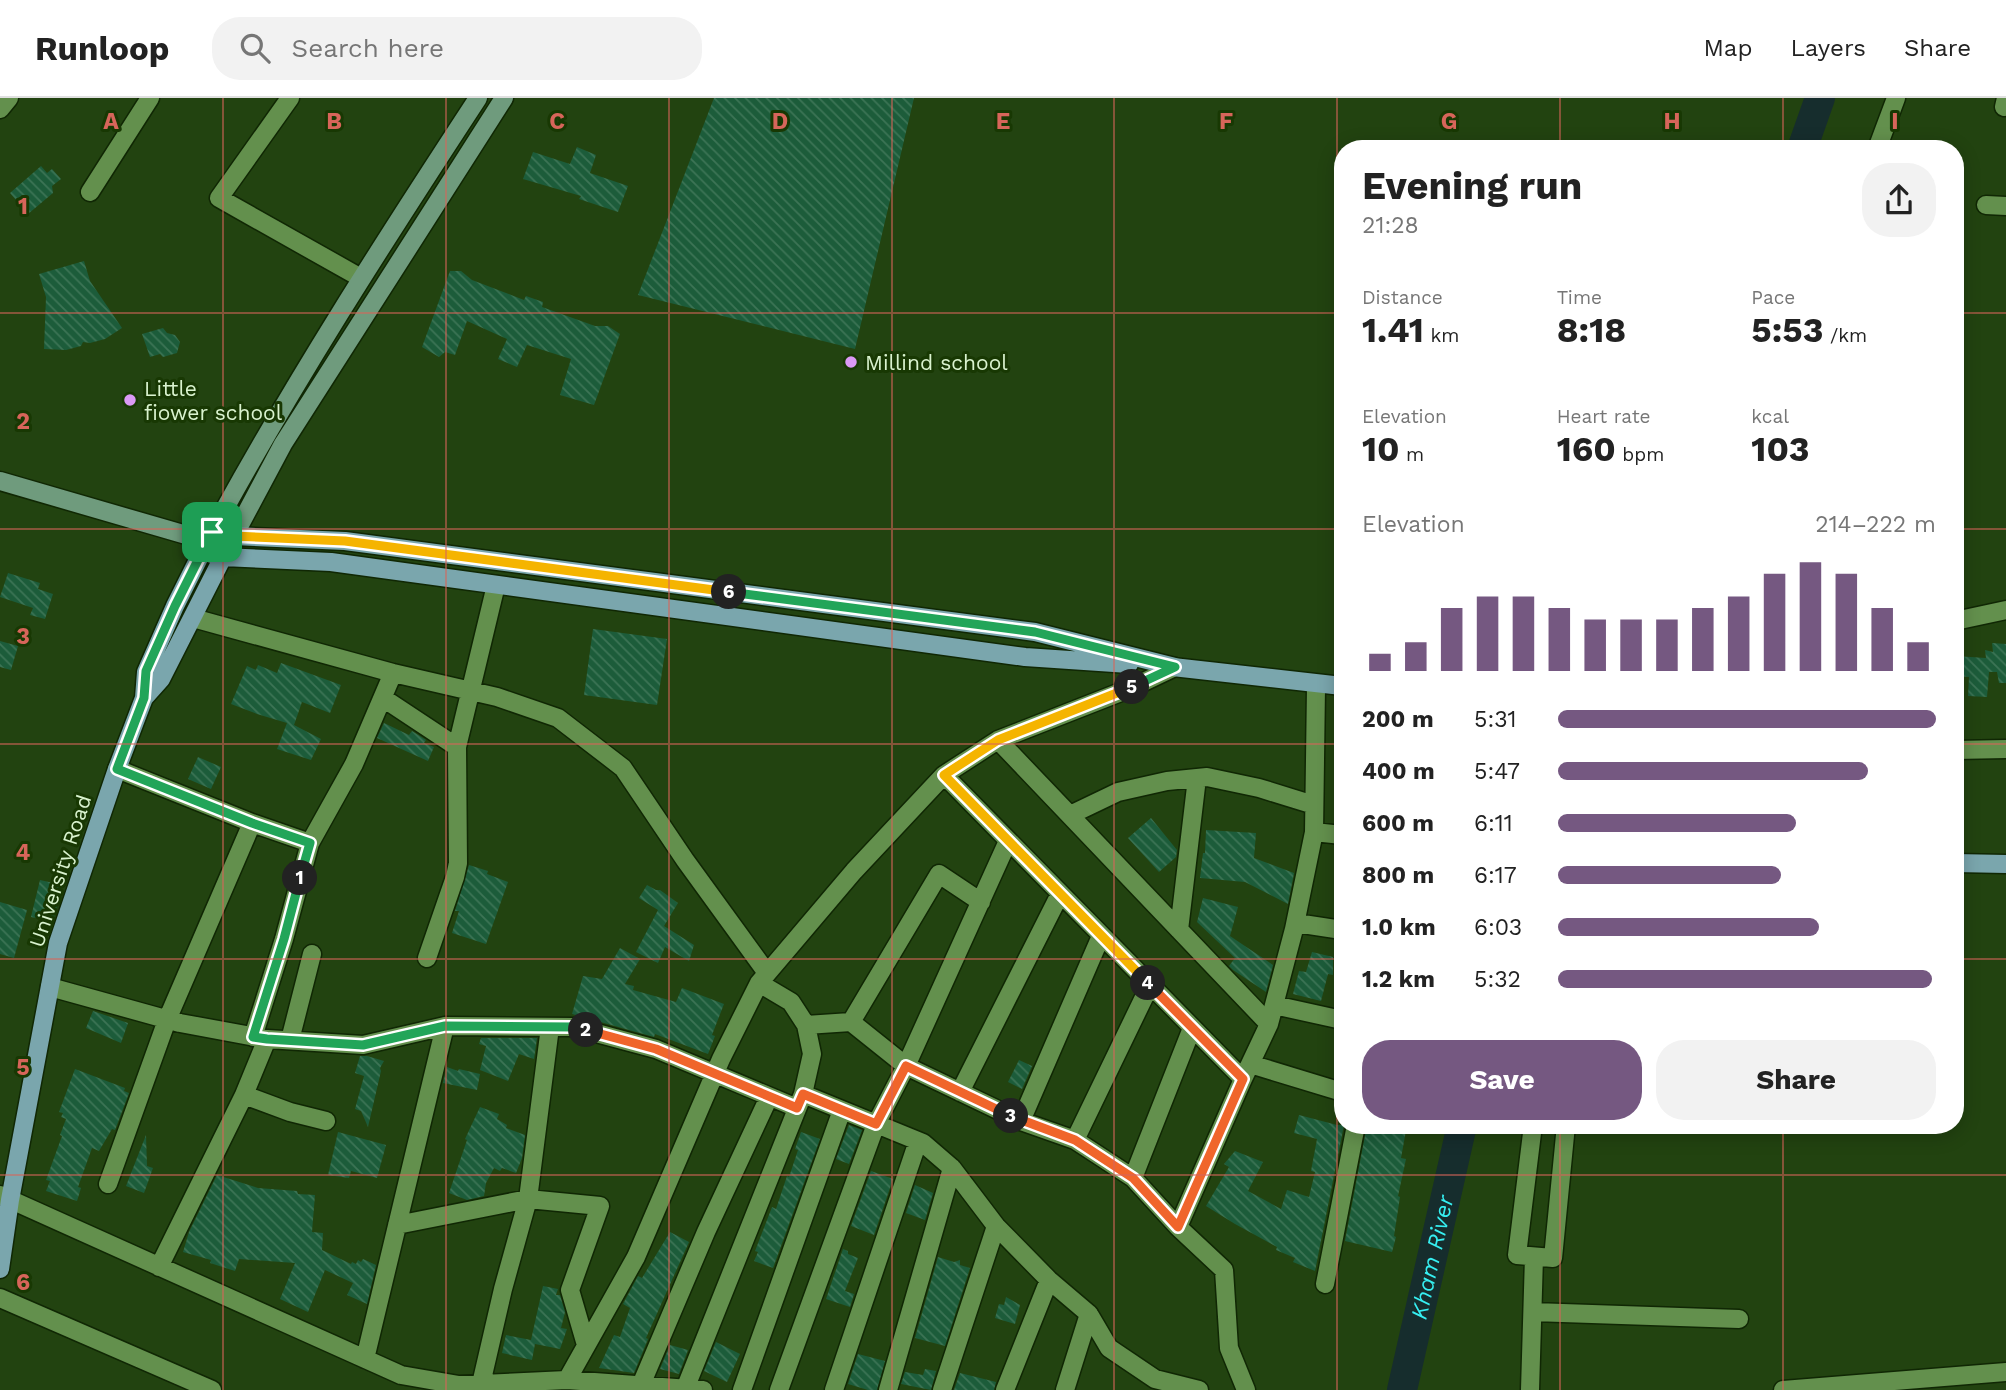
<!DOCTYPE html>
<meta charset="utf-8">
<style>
body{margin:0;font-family:"Work Sans",sans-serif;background:#f2f2f2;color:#222;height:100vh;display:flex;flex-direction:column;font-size:26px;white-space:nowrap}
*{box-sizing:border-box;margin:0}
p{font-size:23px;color:#767676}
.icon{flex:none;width:38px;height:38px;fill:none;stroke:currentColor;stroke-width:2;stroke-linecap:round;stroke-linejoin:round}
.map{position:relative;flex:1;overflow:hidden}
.side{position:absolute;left:1334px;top:42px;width:630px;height:994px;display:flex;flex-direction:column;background:#fff;border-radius:28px;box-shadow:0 4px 18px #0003}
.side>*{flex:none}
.pin{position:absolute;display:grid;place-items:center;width:60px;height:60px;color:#fff;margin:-30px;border-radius:14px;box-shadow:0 4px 10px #0006}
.km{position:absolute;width:35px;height:35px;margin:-18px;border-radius:50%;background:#222;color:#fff;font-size:19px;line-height:35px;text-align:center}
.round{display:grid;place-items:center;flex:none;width:74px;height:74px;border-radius:28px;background:#f2f2f2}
.headline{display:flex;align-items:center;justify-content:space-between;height:119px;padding:0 28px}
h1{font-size:38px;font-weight:700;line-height:52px}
.figures{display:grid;grid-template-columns:repeat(3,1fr);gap:10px;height:119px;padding:7px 28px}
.figures div{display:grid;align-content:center}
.figures b{font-size:35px;font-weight:700}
.figures small{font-size:19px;font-weight:400}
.figures p{font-size:19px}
.chart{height:196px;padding:14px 28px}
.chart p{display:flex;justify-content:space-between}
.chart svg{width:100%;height:126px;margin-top:7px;stroke:#755881;stroke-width:6}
.cta{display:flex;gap:14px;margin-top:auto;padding:14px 28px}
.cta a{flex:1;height:80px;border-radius:28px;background:#755881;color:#fff;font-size:28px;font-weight:700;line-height:80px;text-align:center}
.cta a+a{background:#f2f2f2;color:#222}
ul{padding:0 28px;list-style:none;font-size:23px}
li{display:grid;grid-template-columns:112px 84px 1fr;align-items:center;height:52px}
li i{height:18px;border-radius:9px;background:#755881}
header{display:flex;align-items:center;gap:42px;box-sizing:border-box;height:98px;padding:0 35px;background:#fff;border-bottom:2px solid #e0e0e0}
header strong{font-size:33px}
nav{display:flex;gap:38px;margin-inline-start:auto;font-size:24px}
.search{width:490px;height:63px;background:#f2f2f2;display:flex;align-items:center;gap:18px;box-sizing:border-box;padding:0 24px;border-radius:28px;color:#767676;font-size:26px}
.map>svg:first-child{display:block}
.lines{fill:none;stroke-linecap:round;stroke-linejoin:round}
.river{stroke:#162d2d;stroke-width:30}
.building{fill:url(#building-back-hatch)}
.street-casing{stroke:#102704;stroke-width:21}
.secondary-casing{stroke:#102704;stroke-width:21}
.primary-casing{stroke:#102704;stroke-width:21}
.street{stroke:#63904d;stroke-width:18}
.secondary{stroke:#6f9b7d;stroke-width:18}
.primary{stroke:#7aa6ad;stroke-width:18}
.split-1-casing{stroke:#fff;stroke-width:14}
.split-2-casing{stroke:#fff;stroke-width:14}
.split-3-casing{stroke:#fff;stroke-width:14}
.split-4-casing{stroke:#fff;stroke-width:14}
.split-5-casing{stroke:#fff;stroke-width:14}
.split-6-casing{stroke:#fff;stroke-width:14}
.split-7-casing{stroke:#fff;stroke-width:14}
.split-1{stroke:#22a559;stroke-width:9}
.split-2{stroke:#22a559;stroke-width:9}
.split-3{stroke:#f0652b;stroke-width:9}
.split-4{stroke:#f0652b;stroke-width:9}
.split-5{stroke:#f5b400;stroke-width:9}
.split-6{stroke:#22a559;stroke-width:9}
.split-7{stroke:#f5b400;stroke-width:9}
.grid{fill:none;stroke:#d7655a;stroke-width:2;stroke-opacity:0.55}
.poi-dot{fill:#db99f5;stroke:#183803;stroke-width:2.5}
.labels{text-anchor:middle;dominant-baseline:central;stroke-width:6;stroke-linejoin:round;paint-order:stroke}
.poi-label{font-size:21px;fill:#daf3cf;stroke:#183803;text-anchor:start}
.street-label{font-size:21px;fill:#daf3cf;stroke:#183803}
.water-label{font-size:23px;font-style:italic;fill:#36eff1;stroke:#183803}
.grid-label{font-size:23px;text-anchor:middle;font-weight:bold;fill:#d7655a;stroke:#183803;stroke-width:6;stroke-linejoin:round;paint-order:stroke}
</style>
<header>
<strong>Runloop</strong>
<div class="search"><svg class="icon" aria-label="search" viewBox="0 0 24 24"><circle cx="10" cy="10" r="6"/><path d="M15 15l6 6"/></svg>Search here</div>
<nav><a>Map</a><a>Layers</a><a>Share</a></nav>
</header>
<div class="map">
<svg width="2006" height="1292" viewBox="0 0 2006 1292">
<defs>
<pattern id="building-back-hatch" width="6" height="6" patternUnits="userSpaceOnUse" patternTransform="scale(1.75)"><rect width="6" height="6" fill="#1c5c3a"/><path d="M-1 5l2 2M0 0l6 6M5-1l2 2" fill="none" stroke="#3c7455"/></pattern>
</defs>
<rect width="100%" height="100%" fill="#224310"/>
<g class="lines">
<g class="river">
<path d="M 1802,51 L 1820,0"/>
<path id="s1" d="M 1402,1292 L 1462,1027"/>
</g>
</g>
<path class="building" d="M 714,0 L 914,0 L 855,251 L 638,197 Z
M 577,49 L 596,57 L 590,75 L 628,88 L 618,114 L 579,101 L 581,98 L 523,81 L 533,54 L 570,66 Z
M 41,68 L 47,75 L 52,71 L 61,81 L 52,88 L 53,95 L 28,116 L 10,95 Z
M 84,163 L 90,183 L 122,230 L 105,241 L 90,245 L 83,244 L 81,248 L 66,252 L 44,251 L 46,199 L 39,176 Z
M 450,173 L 461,173 L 472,182 L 524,202 L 526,198 L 543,204 L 542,209 L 595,228 L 608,228 L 620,236 L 594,307 L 560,297 L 571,261 L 527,247 L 517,269 L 498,261 L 507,241 L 467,223 L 455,257 L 445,254 L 439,259 L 422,249 Z
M 163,230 L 167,235 L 175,237 L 180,244 L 177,255 L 163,259 L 160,256 L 150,259 L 142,236 Z
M 8,475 L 40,485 L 38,491 L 53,496 L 45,521 L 30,517 L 33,510 L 0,499 Z
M 593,531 L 667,541 L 657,607 L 584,597 Z
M 0,543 L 18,548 L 11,572 L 0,569 Z
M 1992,545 L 2006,546 L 2006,585 L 1999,585 L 1997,574 L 1989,574 L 1987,599 L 1968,598 L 1969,579 L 1955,578 L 1955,558 L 1986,560 L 1985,552 L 1993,554 Z
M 281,565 L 341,587 L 330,615 L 302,604 L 294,627 L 321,641 L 311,662 L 277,651 L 287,625 L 257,616 L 231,606 L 247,568 L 256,572 L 258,567 L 277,575 Z
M 384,625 L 409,637 L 412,633 L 426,642 L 424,645 L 434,649 L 428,663 L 377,640 Z
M 198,659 L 221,669 L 211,691 L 188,681 Z
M 1151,720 L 1177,752 L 1176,759 L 1159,774 L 1128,740 Z
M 1206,732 L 1256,735 L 1254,760 L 1294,775 L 1288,806 L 1245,784 L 1200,780 L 1203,755 L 1205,755 Z
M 469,767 L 488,773 L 487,776 L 508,784 L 486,846 L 452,835 L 459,813 L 455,813 Z
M 40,782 L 62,787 L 53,824 L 31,819 Z
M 647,787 L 656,792 L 660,792 L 678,805 L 664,828 L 694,847 L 689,863 L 665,849 L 658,865 L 636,854 L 658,812 L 639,800 Z
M 1203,800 L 1238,809 L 1230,838 L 1273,867 L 1266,894 L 1233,872 L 1229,868 L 1235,860 L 1197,824 Z
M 0,804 L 27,812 L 14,860 L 0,856 Z
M 620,850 L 640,861 L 625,886 L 634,888 L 633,892 L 676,904 L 682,890 L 724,906 L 712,937 L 715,938 L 708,956 L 655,936 L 654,939 L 572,916 L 583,878 L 602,881 Z
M 1312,854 L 1333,859 L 1333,877 L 1328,876 L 1321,903 L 1293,896 L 1299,873 L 1306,874 Z
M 93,913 L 128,925 L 121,945 L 86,930 Z
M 481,940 L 537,940 L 534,961 L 519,956 L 508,983 L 480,972 L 486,948 L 479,946 Z
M 360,958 L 367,958 L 384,963 L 380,970 L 381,973 L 368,1029 L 361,1013 L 355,1011 L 364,978 L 355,975 Z
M 1019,962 L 1032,968 L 1022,991 L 1008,984 Z
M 447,969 L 458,973 L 459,971 L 480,976 L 477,992 L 443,985 Z
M 75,971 L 125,990 L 124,993 L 129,995 L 115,1032 L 112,1031 L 99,1053 L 92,1050 L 78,1089 L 81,1090 L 77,1103 L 46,1093 L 50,1083 L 46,1082 L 62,1038 L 60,1037 L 66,1021 L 61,1019 L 63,1015 L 59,1014 Z
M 480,1009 L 499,1016 L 497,1021 L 507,1027 L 506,1030 L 525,1037 L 522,1060 L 516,1075 L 502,1070 L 500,1073 L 494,1070 L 486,1085 L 484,1098 L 467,1102 L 449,1095 L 467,1042 L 465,1041 Z
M 1299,1017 L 1337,1027 L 1344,1027 L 1315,1173 L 1293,1164 L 1295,1160 L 1276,1152 L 1277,1149 L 1235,1126 L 1206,1108 L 1229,1069 L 1224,1066 L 1235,1053 L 1263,1064 L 1248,1093 L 1281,1111 L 1287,1092 L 1309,1099 L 1315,1074 L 1311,1073 L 1317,1041 L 1294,1035 Z
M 849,1027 L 862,1032 L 849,1066 L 836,1061 Z
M 1367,1027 L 1407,1027 L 1401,1060 L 1406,1061 L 1398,1098 L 1400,1099 L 1394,1138 L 1396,1139 L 1392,1154 L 1345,1143 Z
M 338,1034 L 386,1047 L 377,1080 L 351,1073 L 349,1080 L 328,1077 Z
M 801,1034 L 820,1041 L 773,1170 L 754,1163 L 758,1154 L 755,1153 L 772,1109 L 776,1111 L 787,1078 L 789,1079 L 798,1052 L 795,1051 Z
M 146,1037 L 147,1068 L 153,1070 L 144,1095 L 126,1088 Z
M 871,1073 L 893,1081 L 874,1137 L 851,1128 Z
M 217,1077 L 258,1090 L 297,1093 L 298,1096 L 315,1097 L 312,1134 L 323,1135 L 322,1152 L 351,1166 L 352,1164 L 356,1166 L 358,1162 L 361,1164 L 363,1161 L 376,1167 L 367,1206 L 347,1197 L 353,1185 L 325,1172 L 308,1214 L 280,1201 L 295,1165 L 239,1161 L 235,1173 L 210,1165 L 211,1162 L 183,1154 L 189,1134 Z
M 915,1087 L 933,1095 L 925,1122 L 906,1115 Z
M 670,1134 L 689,1144 L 646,1240 L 648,1241 L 634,1275 L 599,1270 L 614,1237 L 620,1239 L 630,1210 L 623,1206 L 638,1178 L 642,1180 Z
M 843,1151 L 848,1153 L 848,1156 L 858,1160 L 845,1193 L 854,1196 L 850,1209 L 826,1201 Z
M 938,1159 L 954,1164 L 960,1162 L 960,1167 L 970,1170 L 945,1248 L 915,1240 Z
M 543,1188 L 558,1191 L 556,1197 L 560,1197 L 565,1214 L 561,1230 L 567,1231 L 560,1251 L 535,1246 L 532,1262 L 502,1255 L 506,1237 L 531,1242 Z
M 1006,1199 L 1020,1207 L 1015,1226 L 995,1220 L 999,1206 L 1004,1207 Z
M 716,1244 L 740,1256 L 727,1284 L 704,1273 Z
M 670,1247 L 688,1252 L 679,1276 L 660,1271 Z
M 858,1256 L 885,1263 L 877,1292 L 868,1292 L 848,1286 Z
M 925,1271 L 936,1273 L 931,1292 L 901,1286 L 905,1274 L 923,1277 Z
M 960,1275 L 996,1284 L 994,1292 L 954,1292 Z"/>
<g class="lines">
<g class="street-casing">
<path id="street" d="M 290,0 L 219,100 L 361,180
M 2004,9 L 2006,0
M 0,11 L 9,0
M 1877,51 L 1896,0
M 90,94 L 150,0
M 1986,107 L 2006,108
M 193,520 L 393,575 L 497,599 L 558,620 L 623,670 L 685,762 L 767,875
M 1955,523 L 2006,512
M 383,600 L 457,649
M 998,642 L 1269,926
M 1955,652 L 2006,651
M 117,671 L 252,725 L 310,745
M 944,677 L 1243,981 L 1178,1129 L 1224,1172 L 1229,1250 L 1246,1292
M 1070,717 L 1118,694 L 1167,683 L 1207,679 L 1259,690 L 1314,707
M 1314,734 L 1342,737
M 1296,825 L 1342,832
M 1179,832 L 1197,680
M 427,860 L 455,779 L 458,765 L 457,649 L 496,487
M 50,889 L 180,925 L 267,941 L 363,947 L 445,928 L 574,929 L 656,951 L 797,1010
M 1274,907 L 1342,922
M 851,924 L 939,776 L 981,804
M 806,927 L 851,924 L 906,968 L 1021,1023 L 1075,1042 L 1133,1080 L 1178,1129
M 253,939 L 284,841 L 310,745 L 354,666 L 393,575
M 267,941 L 244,997 L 290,1014 L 326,1023
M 290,942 L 312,856
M 1250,966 L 1342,994
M 1243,981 L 1269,926 L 1294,831 L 1314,734 L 1316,590
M 960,994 L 1060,796
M 803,996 L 923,1045 L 952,1070 L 996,1128 L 1049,1182 L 1089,1216 L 1065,1292
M 1021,1023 L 1101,838
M 1533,1027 L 1517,1157 L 1553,1160 L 1566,1027
M 1075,1042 L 1150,887
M 1133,1080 L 1192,930
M 108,1086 L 167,922 L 252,725
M 0,1097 L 401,1277 L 459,1287 L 567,1282 L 703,1292
M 397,1127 L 528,1101 L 600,1108 L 570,1192 L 586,1247
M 159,1169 L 244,997
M 1325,1186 L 1356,1027
M 0,1200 L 212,1292
M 1533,1214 L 1739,1221
M 1089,1216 L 1109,1250 L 1155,1281 L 1199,1292
M 365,1261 L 445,928
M 567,1282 L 636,1159 L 721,961 L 759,885 L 854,773 L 944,677 L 998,642 L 1131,590 L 1175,569
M 481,1286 L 503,1191 L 528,1101 L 550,929
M 641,1287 L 706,1134 L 769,999
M 685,1291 L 803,996 L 812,956 L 806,927 L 791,904 L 759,885
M 742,1292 L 842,1012
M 779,1292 L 876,1026 L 906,968 L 1008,743
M 834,1292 L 918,1043
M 888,1292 L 952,1070
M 942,1292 L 996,1128
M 1005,1292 L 1049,1182
M 1530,1292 L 1534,1159
M 1783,1292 L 2006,1274"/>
</g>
<g class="secondary-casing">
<path id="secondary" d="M 0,383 L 207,443
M 212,434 C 293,285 385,142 478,0
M 234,438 L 283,346 L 504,0"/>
</g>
<g class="primary-casing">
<path id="primary" d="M 202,453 L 223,459 L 331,464 L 1025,559 L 1129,566
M 1164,568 L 1342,588
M 144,600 L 161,581 L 227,451
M 1955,765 L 2006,766
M 0,1171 L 10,1102 L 58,845 L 117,671 L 144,600 L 146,574 L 175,508 L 212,434 L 234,438 L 345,443 L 1035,534 L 1175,569"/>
</g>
<use href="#street" class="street"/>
<use href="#secondary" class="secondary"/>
<use href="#primary" class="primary"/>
</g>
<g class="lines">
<g class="split-1-casing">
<path id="split-1" d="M 212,434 L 175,508 L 146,573 L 144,600 L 117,671 L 252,725 L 310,745 L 300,780"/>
</g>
<g class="split-2-casing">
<path id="split-2" d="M 300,780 L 284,841 L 253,939 L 267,941 L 363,947 L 445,928 L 573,929 L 586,932"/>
</g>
<g class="split-3-casing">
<path id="split-3" d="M 586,932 L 656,951 L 797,1010 L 803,996 L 876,1026 L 906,968 L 1011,1018"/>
</g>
<g class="split-4-casing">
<path id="split-4" d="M 1011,1018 L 1075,1042 L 1133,1080 L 1178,1129 L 1243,981 L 1148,885"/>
</g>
<g class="split-5-casing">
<path id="split-5" d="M 1132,589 L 998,642 L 944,677 L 1148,885"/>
</g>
<g class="split-6-casing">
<path id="split-6" d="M 729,494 L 1035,534 L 1175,569 L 1132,589"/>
</g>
<g class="split-7-casing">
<path id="split-7" d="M 212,434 L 233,438 L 345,443 L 729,494"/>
</g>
<use href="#split-1" class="split-1"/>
<use href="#split-2" class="split-2"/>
<use href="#split-3" class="split-3"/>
<use href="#split-4" class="split-4"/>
<use href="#split-5" class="split-5"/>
<use href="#split-6" class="split-6"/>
<use href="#split-7" class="split-7"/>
</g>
<path class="grid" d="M 223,0 L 223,1292M 446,0 L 446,1292M 669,0 L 669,1292M 892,0 L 892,1292M 1114,0 L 1114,1292M 1337,0 L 1337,1292M 1560,0 L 1560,51M 1783,0 L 1783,51M 0,215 L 1342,215M 1955,215 L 2006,215M 0,431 L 1342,431M 1955,431 L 2006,431M 0,646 L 1342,646M 1955,646 L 2006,646M 0,861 L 1342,861M 1955,861 L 2006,861M 1560,1027 L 1560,1292M 1783,1027 L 1783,1292M 0,1077 L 2006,1077"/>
<g class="poi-dot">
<circle cx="851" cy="264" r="7"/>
<circle cx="130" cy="302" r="7"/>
</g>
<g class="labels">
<g class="poi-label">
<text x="865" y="264">Millind school</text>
<text x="144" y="290">Little<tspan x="144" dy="24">fiower school</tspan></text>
</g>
<g class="street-label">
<text transform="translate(60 773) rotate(-72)">University Road</text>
</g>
<g class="water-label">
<text stroke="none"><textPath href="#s1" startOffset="136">Kham River</textPath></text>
</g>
</g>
<g class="grid-label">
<text x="111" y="31">A</text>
<text x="334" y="31">B</text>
<text x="557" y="31">C</text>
<text x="780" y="31">D</text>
<text x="1003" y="31">E</text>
<text x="1226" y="31">F</text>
<text x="1449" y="31">G</text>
<text x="1672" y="31">H</text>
<text x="1895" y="31">I</text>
<text x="23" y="116">1</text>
<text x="23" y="331">2</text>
<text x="23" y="546">3</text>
<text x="23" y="762">4</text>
<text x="23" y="977">5</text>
<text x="23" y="1192">6</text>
</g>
</svg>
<div class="pin" style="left:212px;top:434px;background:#1e9e55"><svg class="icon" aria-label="arrive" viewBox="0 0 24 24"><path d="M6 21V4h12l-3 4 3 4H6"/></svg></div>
<b class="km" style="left:300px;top:780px">1</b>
<b class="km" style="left:586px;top:932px">2</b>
<b class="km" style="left:1011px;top:1018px">3</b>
<b class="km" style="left:1148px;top:885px">4</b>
<b class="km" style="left:1132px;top:589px">5</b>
<b class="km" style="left:729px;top:494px">6</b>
<section class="side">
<div class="headline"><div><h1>Evening run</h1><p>21:28</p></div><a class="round"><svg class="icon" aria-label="share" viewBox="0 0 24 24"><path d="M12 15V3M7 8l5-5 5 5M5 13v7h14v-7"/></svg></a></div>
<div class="figures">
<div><p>Distance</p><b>1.41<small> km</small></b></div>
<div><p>Time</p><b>8:18</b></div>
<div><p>Pace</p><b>5:53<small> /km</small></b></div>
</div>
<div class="figures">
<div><p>Elevation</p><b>10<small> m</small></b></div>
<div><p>Heart rate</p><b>160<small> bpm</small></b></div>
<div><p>kcal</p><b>103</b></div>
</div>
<div class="chart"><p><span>Elevation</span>214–222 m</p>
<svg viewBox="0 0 160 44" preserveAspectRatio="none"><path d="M5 44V38M15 44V34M25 44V22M35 44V18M45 44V18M55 44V22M65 44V26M75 44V26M85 44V26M95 44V22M105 44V18M115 44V10M125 44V6M135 44V10M145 44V22M155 44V34"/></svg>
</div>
<ul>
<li><b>200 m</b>5:31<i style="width:100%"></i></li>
<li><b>400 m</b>5:47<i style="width:82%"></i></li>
<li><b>600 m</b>6:11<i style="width:63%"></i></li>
<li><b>800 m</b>6:17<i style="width:59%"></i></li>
<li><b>1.0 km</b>6:03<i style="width:69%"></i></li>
<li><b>1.2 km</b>5:32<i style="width:99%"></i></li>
</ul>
<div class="cta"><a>Save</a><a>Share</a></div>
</section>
</div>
